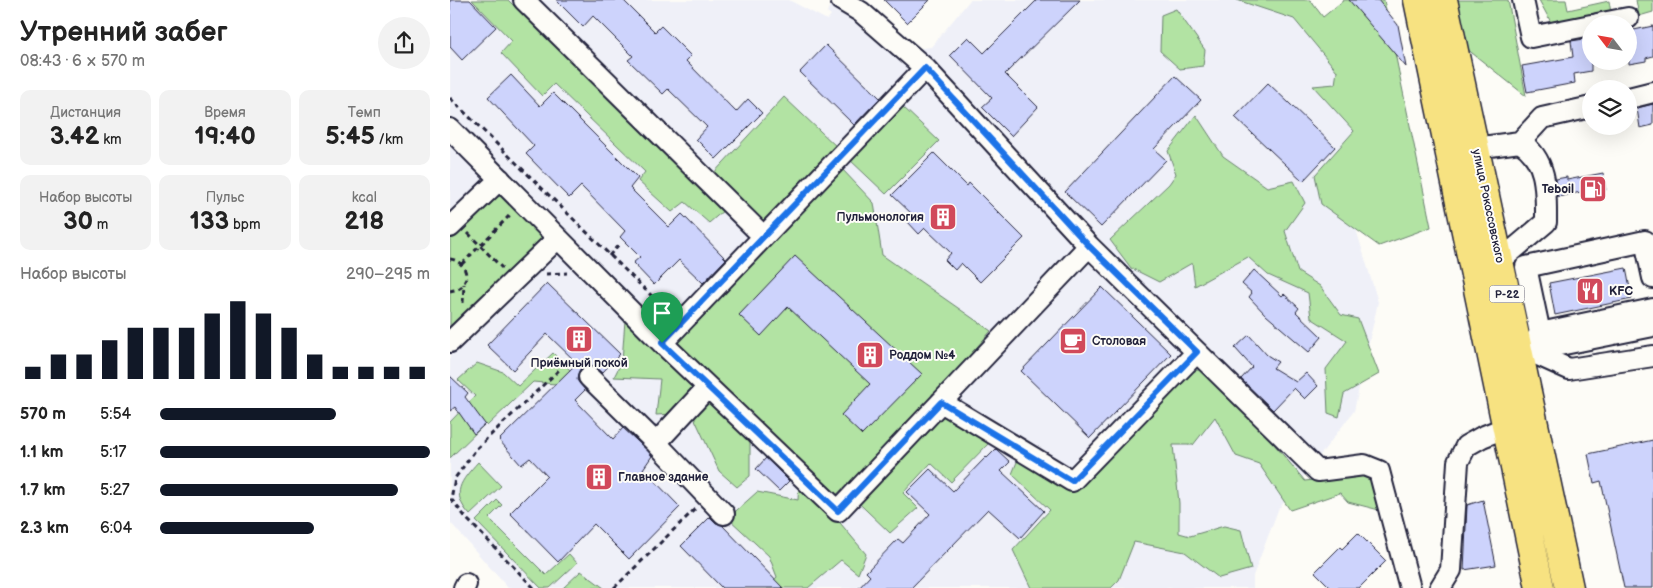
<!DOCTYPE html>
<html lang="ru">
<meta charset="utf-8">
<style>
body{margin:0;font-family:"Balsamiq Sans",sans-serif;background:#f2f2f2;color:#222;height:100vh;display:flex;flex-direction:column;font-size:19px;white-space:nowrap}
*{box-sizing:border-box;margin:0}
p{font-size:16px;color:#767676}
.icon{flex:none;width:28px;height:28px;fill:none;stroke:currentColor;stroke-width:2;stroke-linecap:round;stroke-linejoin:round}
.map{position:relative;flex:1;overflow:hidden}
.drawer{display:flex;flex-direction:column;background:#fff;width:450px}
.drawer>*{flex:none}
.needle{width:32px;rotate:301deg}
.controls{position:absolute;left:1132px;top:15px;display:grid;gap:10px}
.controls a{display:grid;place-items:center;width:55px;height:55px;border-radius:50%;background:#fff;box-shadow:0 5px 20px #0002;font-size:25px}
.pin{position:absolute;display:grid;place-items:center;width:42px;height:42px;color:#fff;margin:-51px -21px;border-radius:50% 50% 50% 0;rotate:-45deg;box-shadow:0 0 5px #0007}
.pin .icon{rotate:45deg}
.round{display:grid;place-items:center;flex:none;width:52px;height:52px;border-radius:26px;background:#f2f2f2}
.summary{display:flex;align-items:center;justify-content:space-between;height:85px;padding:0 20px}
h1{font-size:28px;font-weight:700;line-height:38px}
.stats{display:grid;grid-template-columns:repeat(3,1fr);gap:8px;height:85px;padding:5px 20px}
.stats div{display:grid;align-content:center;border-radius:10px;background:#f2f2f2;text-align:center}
.stats b{font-size:25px;font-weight:700}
.stats small{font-size:14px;font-weight:400}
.stats p{font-size:14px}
.chart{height:140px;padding:10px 20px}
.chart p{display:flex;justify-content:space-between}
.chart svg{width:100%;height:90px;margin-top:5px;stroke:#111827;stroke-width:6}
ul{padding:0 20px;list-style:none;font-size:16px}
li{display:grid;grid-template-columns:80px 60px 1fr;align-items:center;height:38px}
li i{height:12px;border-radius:6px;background:#111827}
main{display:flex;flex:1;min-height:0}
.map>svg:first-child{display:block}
.built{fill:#eff0f8}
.green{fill:#b2e3a3;stroke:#6a826f}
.building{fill:#cdd3fc;stroke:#22223b}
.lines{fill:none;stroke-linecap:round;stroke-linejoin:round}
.minor-casing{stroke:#22223b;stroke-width:24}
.highway-casing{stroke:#22223b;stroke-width:31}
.path{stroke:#22223b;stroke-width:3;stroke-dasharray:5 4;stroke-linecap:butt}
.minor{stroke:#fdfcf7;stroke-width:20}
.highway{stroke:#f7e281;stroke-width:28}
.route-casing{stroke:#fff;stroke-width:10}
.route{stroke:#1a73e8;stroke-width:6}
.labels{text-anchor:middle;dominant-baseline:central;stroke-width:4;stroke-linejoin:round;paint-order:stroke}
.shield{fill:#fdfcf7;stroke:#646373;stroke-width:1}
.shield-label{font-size:11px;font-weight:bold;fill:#22223b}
.poi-label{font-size:12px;font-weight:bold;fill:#22223b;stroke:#fdfcf7;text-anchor:start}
.street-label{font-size:12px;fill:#22223b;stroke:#fdfcf7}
</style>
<main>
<section class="drawer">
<div class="summary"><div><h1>Утренний забег</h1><p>08:43 · 6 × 570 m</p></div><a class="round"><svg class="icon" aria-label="share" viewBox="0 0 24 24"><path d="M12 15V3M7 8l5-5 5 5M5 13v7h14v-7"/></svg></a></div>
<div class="stats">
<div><p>Дистанция</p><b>3.42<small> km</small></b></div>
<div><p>Время</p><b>19:40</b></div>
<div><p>Темп</p><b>5:45<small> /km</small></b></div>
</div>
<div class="stats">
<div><p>Набор высоты</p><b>30<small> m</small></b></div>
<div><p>Пульс</p><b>133<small> bpm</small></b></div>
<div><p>kcal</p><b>218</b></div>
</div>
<div class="chart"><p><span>Набор высоты</span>290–295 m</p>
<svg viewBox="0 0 160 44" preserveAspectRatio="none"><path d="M5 44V38M15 44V32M25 44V32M35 44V25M45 44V19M55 44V19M65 44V19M75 44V12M85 44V6M95 44V12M105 44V19M115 44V32M125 44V38M135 44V38M145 44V38M155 44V38"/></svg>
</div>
<ul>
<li><b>570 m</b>5:54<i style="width:65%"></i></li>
<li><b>1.1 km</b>5:17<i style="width:100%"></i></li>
<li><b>1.7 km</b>5:27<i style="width:88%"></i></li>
<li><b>2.3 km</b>6:04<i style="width:57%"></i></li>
</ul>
</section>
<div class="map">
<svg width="1203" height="588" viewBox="0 0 1203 588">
<rect width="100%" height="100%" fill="#fdfcf7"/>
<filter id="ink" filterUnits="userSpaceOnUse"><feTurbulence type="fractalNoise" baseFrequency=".02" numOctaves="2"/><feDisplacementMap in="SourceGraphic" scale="10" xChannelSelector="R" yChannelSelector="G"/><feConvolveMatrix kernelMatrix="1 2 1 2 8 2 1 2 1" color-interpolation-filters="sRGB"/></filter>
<g filter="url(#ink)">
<path class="built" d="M 0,0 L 339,0 L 377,20 L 381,15 L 377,12 L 382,0 L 464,49 L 481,47 L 520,0 L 850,0 L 921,54 L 906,132 L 900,209 L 928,302 L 904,411 L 828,510 L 803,576 L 803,588 L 58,588 L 0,522 Z"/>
<path class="green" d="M 22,0 L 58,0 L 274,210 L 259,223 L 235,202 L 222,212 L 188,181 L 195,172 L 104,84 L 92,96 L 51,53 L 62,41 Z
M 787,0 L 860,0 L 873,17 L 894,0 L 934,0 L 981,227 L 929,246 L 871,204 L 865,175 L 904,131 L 863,86 L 885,84 L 887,71 L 844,19 Z
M 1004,0 L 1058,0 L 1076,96 L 1012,45 Z
M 1089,0 L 1116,0 L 1118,10 L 1159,1 L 1162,19 L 1104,28 Z
M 1186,0 L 1203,0 L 1203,12 L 1189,16 Z
M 726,9 L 755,50 L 753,66 L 730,69 L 710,51 L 711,15 Z
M 334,97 L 388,148 L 312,224 L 261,176 Z
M 452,106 L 489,141 L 436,194 L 399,159 Z
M 746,115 L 773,156 L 817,187 L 844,181 L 855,203 L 835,231 L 848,272 L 870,286 L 891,315 L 908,319 L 929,374 L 894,394 L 889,417 L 878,413 L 876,369 L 897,341 L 861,318 L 858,293 L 818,275 L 798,257 L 745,286 L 742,263 L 709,282 L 681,268 L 660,240 L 719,184 L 726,174 L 718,151 Z
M 392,169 L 424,203 L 432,255 L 541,331 L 478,403 L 540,442 L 501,482 L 481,463 L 453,493 L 468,508 L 440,533 L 393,488 L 376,506 L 416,554 L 408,574 L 391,560 L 358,588 L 317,588 L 327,577 L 319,556 L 278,518 L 307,492 L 348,500 L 350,460 L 319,430 L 300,439 L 300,476 L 287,487 L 269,471 L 242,413 L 206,415 L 210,379 L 164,377 L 172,361 L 175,320 L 246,324 Z
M 54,196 L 95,239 L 9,324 L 0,326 L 0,231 L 35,198 Z
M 103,353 L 126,376 L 117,385 L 83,382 L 37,426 L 35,424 L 0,458 L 0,422 L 25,396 L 8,380 L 27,363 L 53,372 L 68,386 Z
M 767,365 L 818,437 L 855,481 L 915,474 L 923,479 L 933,511 L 898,502 L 890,493 L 840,510 L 809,464 L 786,456 L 765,417 L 743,445 L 723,445 L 729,503 L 729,533 L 740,536 L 774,526 L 791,530 L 801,569 L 769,578 L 735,552 L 684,542 L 669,580 L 661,588 L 581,588 L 563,550 L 600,510 L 562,474 L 569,457 L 622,492 L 737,373 Z
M 28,462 L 51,486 L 20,515 C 0,493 11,481 28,462 Z
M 47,500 L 52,505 L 39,518 L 96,575 L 119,554 L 127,563 L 100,588 L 91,588 L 26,521 Z
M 131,571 L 154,588 L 113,588 Z"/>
<path class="building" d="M 0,0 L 20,0 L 46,27 L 12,60 L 0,47 Z
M 106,0 L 173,0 L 205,32 L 211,26 L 241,56 L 236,61 L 286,112 L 298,99 L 312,113 L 266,159 L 246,139 L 257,127 L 218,89 L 213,94 L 178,60 L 183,56 L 143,16 L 133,27 Z
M 434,0 L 480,0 L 457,23 Z
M 587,0 L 630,0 L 555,74 L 588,107 L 561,136 L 532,107 L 542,98 L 500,55 L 518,37 L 534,53 Z
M 899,0 L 928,0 L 948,25 L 956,67 Z
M 1203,26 L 1203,56 L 1196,58 L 1196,61 L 1179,64 L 1179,31 Z
M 1141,38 L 1141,71 L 1124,74 L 1125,83 L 1077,92 L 1072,66 L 1123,57 L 1121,41 Z
M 376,45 L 430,98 L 404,125 L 350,72 Z
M 61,75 L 90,106 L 103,93 L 188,178 L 180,188 L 219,227 L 232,214 L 276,259 L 253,283 L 229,260 L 204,285 L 183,263 L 190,257 L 170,237 L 175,231 L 131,186 L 119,198 L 76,154 L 84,146 L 38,97 Z
M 725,76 L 751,100 L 704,149 L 716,160 L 651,227 L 615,192 Z
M 818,83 L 885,147 L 853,181 L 785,117 Z
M 1203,104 L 1203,125 L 1190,128 L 1187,108 Z
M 484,153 L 517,186 L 519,183 L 574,238 L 530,282 L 511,263 L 505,270 L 495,260 L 501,253 L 475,228 L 469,234 L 457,221 L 463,215 L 442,195 Z
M 1153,173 L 1156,190 L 1141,193 L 1140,190 L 1108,197 L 1106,179 L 1117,177 L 1117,180 Z
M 345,256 L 472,374 L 412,435 L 391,415 L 420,384 L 338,307 L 311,336 L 289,315 Z
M 1176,268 L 1182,299 L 1105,315 L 1099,283 Z
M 804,270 L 832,296 L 834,294 L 849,308 L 846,312 L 872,337 L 859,352 L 816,315 L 799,297 L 802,293 L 792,284 Z
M 97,283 L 170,354 L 152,373 L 142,365 L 136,365 L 131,368 L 128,374 L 127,380 L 135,390 L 125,400 L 163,439 L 173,428 L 198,451 L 202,456 L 193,469 L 230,507 L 179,559 L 144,524 L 108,562 L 60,513 L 97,476 L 80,458 L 71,465 L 49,440 L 127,363 L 97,334 L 63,370 L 37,345 Z
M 652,287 L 721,354 L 640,438 L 571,371 Z
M 799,335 L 817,355 L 828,362 L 823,368 L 846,382 L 856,373 L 868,386 L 855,399 L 844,388 L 823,410 L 791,379 L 802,367 L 785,348 Z
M 0,376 L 18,393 L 15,397 L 35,424 L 24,434 L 5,407 L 0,411 Z
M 1203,440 L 1203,588 L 1174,588 L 1151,481 L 1144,483 L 1138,454 Z
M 546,449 L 560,462 L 551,471 L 594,511 L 570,538 L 538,509 L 461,588 L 409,588 L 420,576 L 416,572 L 448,539 L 453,543 L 480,514 L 457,492 L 480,469 L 503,491 L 536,457 L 537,458 Z
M 316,458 L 339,481 L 329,491 L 306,469 Z
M 1033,500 L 1046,565 L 1014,570 L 1017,505 Z
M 260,517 L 266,523 L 272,525 L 333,588 L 272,588 L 231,546 Z
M 908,533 L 936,561 L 909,588 L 881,588 L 865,572 L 890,547 L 892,549 Z"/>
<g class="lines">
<g class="minor-casing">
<path id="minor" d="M 74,0 L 313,236
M 391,0 L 411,12 L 475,68 L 639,246 L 868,471 L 914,465 L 929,471 L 960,588
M 1073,0 L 1081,37 L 1141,25
M 1147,24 L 1178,18
M 1179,98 L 1203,92
M 0,129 L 212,343 L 388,511 L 639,246
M 1070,142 L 1092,118 L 1141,107
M 1025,148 L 1070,142 C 1098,160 1096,191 1096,222 L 1050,261
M 0,227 L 50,179
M 1203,278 L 1195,241 L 1076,267 L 1090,333 L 1079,351 L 1119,369 L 1203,356
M 1090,333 L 1203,309
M 0,342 L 108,238
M 212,343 L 475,68
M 1075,352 L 1203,326
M 139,377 L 206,443 L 274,514
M 491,402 L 622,481 L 747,352
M 206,443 L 258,387
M 14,588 L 16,584
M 990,588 L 1001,570 L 1008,462 L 1016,446 L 1032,437 L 1057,427"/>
</g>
<g class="highway-casing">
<path id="highway" d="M 968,0 L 1090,588
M 993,0 L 1119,588"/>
</g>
<path class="path" d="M 0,98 L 217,311
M 18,233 L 52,268
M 159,256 L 169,244
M 0,259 C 11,260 20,272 14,283 C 12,289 5,290 0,291
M 12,264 L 60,215
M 96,274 L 117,273
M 13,303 L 14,284
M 84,588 L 18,520 L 1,499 L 5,478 L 27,448 L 109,370
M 164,588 L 245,509"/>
<use href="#minor" class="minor"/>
<use href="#highway" class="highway"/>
</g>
</g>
<g class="lines" filter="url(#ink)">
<g class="route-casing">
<path id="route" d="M 475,68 L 639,246 L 747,352 L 622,481 L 491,402 L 388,511 L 212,343 Z"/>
</g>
<use href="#route" class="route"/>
</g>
<defs>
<g id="fuel-square" transform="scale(1.4375)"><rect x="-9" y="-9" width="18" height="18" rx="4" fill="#d1495b" stroke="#fdfcf7"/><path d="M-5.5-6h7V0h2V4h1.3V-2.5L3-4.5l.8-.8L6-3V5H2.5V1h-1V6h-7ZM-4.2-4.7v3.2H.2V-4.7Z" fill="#fff"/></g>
<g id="building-square" transform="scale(1.4375)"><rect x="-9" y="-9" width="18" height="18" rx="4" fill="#d1495b" stroke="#fdfcf7"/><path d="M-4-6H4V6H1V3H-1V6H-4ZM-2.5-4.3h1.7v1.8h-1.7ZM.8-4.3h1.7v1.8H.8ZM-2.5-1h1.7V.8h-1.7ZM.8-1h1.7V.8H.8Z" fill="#fff"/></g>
<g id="restaurant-square" transform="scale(1.4375)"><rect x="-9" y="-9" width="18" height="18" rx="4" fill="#d1495b" stroke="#fdfcf7"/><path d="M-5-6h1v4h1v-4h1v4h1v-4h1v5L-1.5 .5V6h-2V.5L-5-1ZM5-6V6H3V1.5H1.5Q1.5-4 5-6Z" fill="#fff"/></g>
<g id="cafe-square" transform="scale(1.4375)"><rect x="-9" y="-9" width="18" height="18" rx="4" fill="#d1495b" stroke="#fdfcf7"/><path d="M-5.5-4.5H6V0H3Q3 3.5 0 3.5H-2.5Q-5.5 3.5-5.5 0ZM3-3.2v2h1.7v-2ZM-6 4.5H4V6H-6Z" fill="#fff"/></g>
</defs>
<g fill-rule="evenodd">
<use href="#fuel-square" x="1143" y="189"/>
<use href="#building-square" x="493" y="217"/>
<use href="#restaurant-square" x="1140" y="291"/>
<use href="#building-square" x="129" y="339"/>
<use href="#cafe-square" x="623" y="341"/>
<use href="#building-square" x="420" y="355"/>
<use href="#building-square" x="149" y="477"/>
</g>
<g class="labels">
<rect class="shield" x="1039.5" y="285.5" width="35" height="17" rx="4"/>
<g class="shield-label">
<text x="1057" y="294">Р-22</text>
</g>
<g class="poi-label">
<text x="1124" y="189" text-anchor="end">Teboil</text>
<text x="474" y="217" text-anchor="end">Пульмонология</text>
<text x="1159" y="291">KFC</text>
<text x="642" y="341">Столовая</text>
<text x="439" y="355">Роддом №4</text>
<text x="129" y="363" text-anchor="middle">Приёмный покой</text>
<text x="168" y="477">Главное здание</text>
</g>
<g class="street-label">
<text transform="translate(1038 206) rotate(78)">улица Рокоссовского</text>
</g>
</g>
</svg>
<div class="controls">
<a><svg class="needle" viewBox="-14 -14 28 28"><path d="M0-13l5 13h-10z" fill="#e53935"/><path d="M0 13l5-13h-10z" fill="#767676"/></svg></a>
<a><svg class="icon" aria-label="layers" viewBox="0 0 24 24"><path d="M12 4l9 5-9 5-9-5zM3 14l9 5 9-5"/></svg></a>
</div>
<div class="pin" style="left:212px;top:343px;background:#1e9e55"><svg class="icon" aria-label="arrive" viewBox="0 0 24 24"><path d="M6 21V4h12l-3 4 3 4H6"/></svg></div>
</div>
</main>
